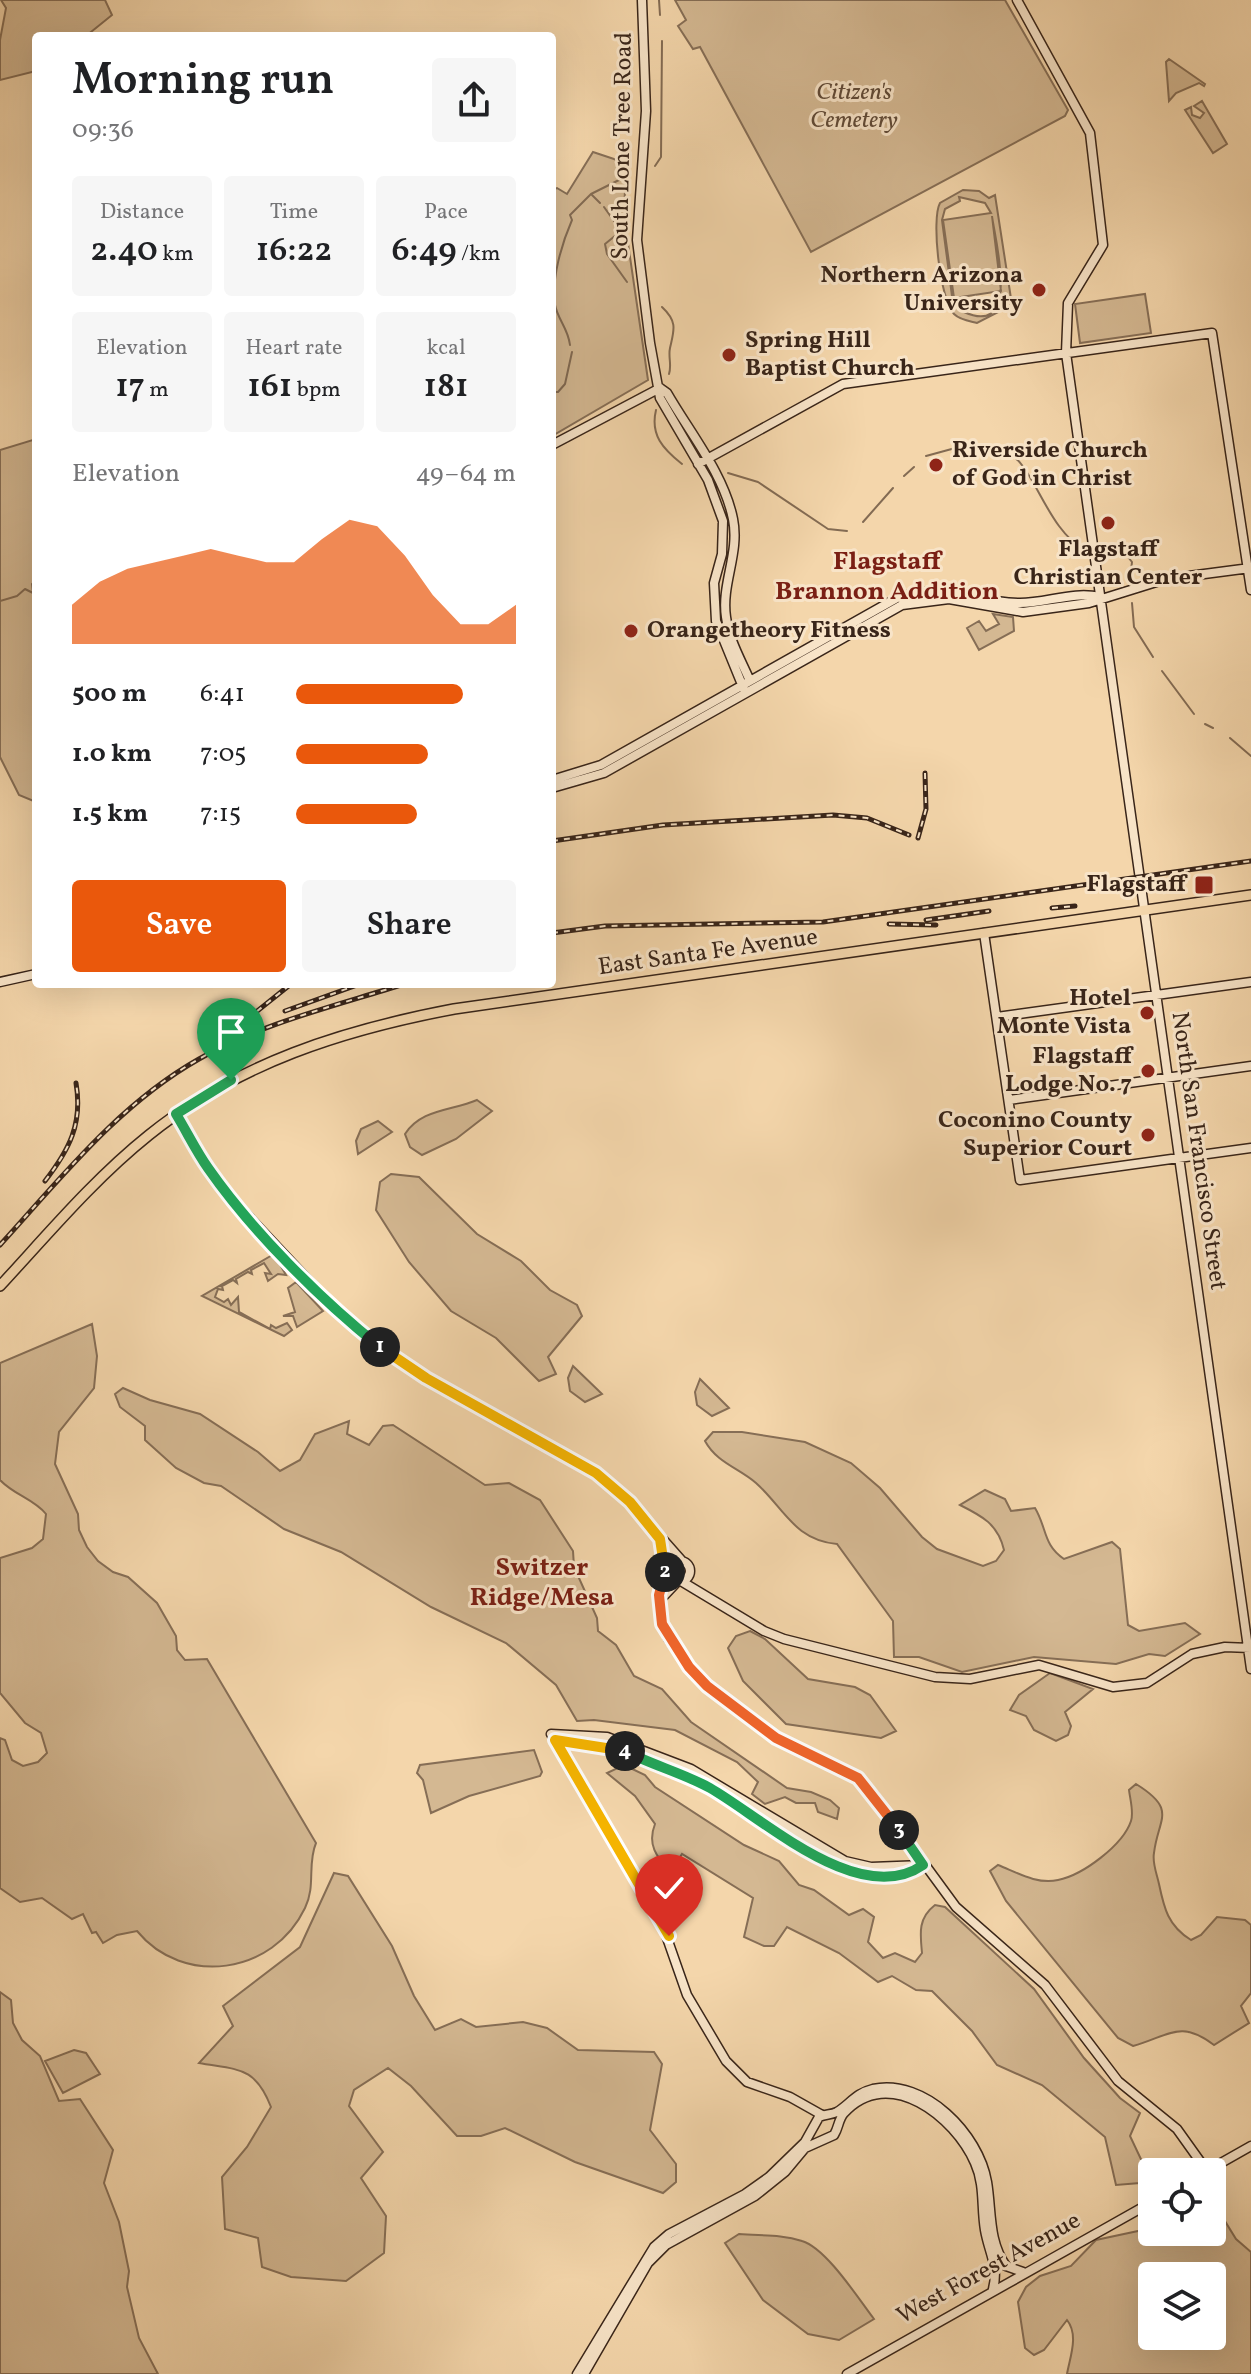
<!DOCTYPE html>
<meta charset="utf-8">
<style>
body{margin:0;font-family:Vollkorn,serif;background:#f6f6f6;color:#202124;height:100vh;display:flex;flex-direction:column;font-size:30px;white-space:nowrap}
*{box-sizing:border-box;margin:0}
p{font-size:26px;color:#757577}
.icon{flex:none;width:44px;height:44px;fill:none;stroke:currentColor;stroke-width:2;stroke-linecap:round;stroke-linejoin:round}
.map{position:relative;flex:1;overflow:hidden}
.panel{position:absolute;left:32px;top:32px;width:524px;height:956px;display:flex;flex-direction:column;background:#fff;border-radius:8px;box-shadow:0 8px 32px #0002}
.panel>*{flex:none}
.controls{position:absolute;left:1138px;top:2158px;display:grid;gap:16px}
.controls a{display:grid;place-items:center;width:88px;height:88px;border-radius:8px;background:#fff;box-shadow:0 8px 32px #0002;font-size:40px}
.pin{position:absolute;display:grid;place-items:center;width:68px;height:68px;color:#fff;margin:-82px -34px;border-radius:50% 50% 50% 0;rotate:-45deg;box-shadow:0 0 8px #0007}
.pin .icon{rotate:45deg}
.km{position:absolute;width:40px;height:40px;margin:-20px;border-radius:50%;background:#222;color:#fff;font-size:22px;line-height:40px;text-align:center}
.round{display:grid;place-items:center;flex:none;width:84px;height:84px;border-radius:8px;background:#f6f6f6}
.summary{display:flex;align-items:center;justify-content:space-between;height:136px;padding:0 40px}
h1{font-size:44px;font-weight:600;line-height:60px}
.metrics{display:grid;grid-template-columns:repeat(3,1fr);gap:12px;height:136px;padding:8px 40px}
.metrics div{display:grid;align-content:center;border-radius:8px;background:#f6f6f6;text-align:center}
.metrics b{font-size:34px;font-weight:600}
.metrics small{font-size:22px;font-weight:400}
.metrics p{font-size:22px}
.chart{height:224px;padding:16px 40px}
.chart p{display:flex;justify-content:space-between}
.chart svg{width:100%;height:144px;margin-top:8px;fill:#ea580c;opacity:.7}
.cta{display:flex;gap:16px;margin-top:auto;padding:16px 40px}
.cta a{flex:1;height:92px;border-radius:8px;background:#ea580c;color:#fff;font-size:32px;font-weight:600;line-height:92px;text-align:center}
.cta a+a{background:#f6f6f6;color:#202124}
ul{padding:0 40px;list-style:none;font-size:26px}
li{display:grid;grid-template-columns:128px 96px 1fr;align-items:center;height:60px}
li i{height:20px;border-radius:10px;background:#ea580c}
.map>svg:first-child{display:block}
.green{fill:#d4b892;stroke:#866e56;stroke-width:2;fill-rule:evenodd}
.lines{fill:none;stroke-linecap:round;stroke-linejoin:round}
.stream{stroke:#836b53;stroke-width:2}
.secondary-casing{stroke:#392519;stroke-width:11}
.primary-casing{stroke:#392519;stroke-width:12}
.secondary{stroke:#f8e4c8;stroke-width:8}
.primary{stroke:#f4d6ab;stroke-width:9}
.rail-casing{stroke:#392519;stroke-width:5}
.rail{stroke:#f8e4c8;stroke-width:2;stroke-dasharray:6;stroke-linecap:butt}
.split-1-casing{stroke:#fff;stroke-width:16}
.split-2-casing{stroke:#fff;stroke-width:16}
.split-3-casing{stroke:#fff;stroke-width:16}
.split-4-casing{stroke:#fff;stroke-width:16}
.split-5-casing{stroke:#fff;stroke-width:16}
.split-1{stroke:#22a559;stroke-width:10}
.split-2{stroke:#f5b400;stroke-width:10}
.split-3{stroke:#f0652b;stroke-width:10}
.split-4{stroke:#22a559;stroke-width:10}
.split-5{stroke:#f5b400;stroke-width:10}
.poi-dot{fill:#8f2418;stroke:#f8e4c8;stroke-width:3}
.labels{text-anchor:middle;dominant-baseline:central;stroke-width:6;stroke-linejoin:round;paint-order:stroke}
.park-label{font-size:24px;font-style:italic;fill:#604a37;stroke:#f8e4c8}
.street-label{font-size:24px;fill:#392519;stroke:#f8e4c8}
.poi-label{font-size:24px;font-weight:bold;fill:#392519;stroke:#f8e4c8;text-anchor:end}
.neighbourhood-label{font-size:26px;font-weight:bold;fill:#7a1f14;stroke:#f8e4c8}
</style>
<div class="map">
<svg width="1251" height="2374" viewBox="0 0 1251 2374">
<rect width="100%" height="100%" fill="#f4d6ab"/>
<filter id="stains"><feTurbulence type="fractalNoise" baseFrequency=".0025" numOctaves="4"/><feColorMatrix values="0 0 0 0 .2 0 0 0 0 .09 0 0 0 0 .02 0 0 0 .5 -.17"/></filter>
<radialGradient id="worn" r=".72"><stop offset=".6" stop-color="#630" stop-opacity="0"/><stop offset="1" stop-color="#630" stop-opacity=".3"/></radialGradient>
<path class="green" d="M 1,0 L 105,0 L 112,15 L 86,36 L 36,36 L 36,71 L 0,80 L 0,40 L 6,8 Z
M 675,0 L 1005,0 L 1068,110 L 1065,116 L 811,252 L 700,47 L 693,49 L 678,26 L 686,20 Z
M 1169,59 L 1205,84 L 1204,86 L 1199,83 L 1176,93 L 1169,101 L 1166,62 Z
M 1202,101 L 1227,144 L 1213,153 L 1185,110 L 1191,107 L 1192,115 L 1200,118 L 1204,113 L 1194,106 Z
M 593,152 L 626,163 L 624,216 L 648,380 L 552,436 L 552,190 L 557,188 L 567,194 Z
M 963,190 L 979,191 L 989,198 L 995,195 L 1012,305 L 977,323 C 969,321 960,320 954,314 C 940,300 931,219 940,203 ZM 959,197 L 985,203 L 991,213 L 943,220 L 954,298 L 1001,291 L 992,216 C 995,240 1022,338 964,312 L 952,296 L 942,220 L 945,209 L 960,201 Z
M 1145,294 L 1151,333 L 1080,343 L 1075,304 Z
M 36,439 L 36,802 L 19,795 L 0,757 L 0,450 Z
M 993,614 L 1013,617 L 1014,631 L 979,650 L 967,628 L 979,621 L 986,631 L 999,624 Z
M 477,1100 L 492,1111 L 456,1139 L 422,1155 L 410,1147 L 405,1134 C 421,1109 451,1111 477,1100 Z
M 378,1121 L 392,1132 L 358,1154 L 356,1141 L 361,1129 Z
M 391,1174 L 419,1177 L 477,1234 L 521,1261 L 550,1290 L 577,1305 L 582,1316 L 548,1357 L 556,1374 L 539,1381 L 496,1338 L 451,1311 L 409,1262 L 376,1210 L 380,1182 Z
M 274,1254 L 286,1275 L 278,1274 L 268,1281 L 265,1273 L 271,1274 L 264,1263 L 251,1270 L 252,1274 L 248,1272 L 236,1279 L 237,1283 L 233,1280 L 222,1286 L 223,1290 L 218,1289 L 215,1297 L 224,1302 L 228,1299 L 231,1305 L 238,1297 L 239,1312 L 270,1329 L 271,1325 L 276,1328 L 287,1323 L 292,1330 L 284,1336 L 202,1296 Z
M 296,1282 L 323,1311 L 297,1327 L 293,1316 L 283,1316 L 295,1312 L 288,1288 Z
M 92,1324 L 97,1356 L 94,1388 L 59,1432 L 55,1464 L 78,1514 L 79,1530 L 87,1547 L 98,1561 L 113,1572 L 128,1577 L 157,1603 L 176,1636 L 177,1650 L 185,1660 L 207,1659 L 316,1843 C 307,1864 316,1886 305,1908 C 273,1975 183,1987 137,1931 L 117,1935 L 103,1943 L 96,1932 L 92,1933 L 83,1914 L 72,1919 L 42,1898 L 20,1902 L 0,1888 L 0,1738 L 5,1740 L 12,1760 L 23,1766 L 38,1762 L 47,1753 L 41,1733 L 25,1723 L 0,1693 L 0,1558 L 32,1548 L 43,1539 L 46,1514 C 34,1499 14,1495 0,1480 L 0,1363 Z
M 573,1366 L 602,1394 L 585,1402 L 570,1391 L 568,1378 Z
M 700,1379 L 729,1408 L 712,1416 L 697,1405 L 695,1392 Z
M 123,1388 L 150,1400 L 200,1414 L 258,1452 L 280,1471 L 300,1460 L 315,1434 L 349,1421 L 347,1434 L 369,1445 L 383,1426 L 393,1425 L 485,1485 L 509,1483 L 540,1500 L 573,1551 L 574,1567 L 597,1618 L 598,1631 L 616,1645 L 634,1676 L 662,1689 L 691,1722 L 787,1788 L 811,1792 L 830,1800 L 839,1808 L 837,1819 L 818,1812 L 815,1803 L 796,1803 L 785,1797 L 765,1804 L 752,1794 L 758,1782 L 737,1762 L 675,1730 L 594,1720 L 577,1721 L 556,1685 L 506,1643 L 431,1607 L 341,1552 L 284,1529 L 221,1486 L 204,1483 L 176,1468 L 145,1440 L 145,1426 L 120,1407 L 115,1394 Z
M 713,1432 L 742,1432 L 805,1442 L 851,1463 L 880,1488 L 922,1537 L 937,1549 L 983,1566 L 996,1561 L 1004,1550 C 998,1524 982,1516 960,1505 L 985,1490 L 1005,1499 L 1011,1511 L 1035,1508 C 1047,1528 1043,1545 1064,1559 L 1112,1542 L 1120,1549 L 1128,1625 L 1139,1631 L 1185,1623 L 1200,1634 L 1165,1656 L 1149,1654 L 1116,1664 L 1034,1657 L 962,1672 L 919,1657 L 894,1657 L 893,1621 L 837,1544 C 794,1540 784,1508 756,1483 C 739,1468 717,1463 705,1441 Z
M 750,1631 L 765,1639 L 808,1679 L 855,1687 L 870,1695 L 896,1731 L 881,1738 L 786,1724 L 743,1681 L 728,1648 L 736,1636 Z
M 1050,1673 L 1093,1689 L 1065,1712 L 1071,1726 L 1068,1735 L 1056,1741 L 1034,1730 L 1026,1716 L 1010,1710 L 1019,1695 Z
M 534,1750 L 542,1772 L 540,1776 L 469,1796 L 431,1813 L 423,1780 L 417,1773 L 420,1765 Z
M 624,1765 L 645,1775 L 655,1787 L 744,1845 L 779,1861 L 799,1885 L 814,1890 L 849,1915 L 863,1909 L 874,1917 L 868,1942 L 883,1958 L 895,1953 L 915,1962 L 922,1953 C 920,1933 918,1918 935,1905 L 945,1907 L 1034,1989 L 1084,2058 L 1120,2098 L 1140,2113 L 1130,2136 L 1148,2174 L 1140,2183 L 1116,2185 L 1105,2137 L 1042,2085 L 997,2065 L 972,2031 L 932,1991 L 916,1990 L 892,1976 L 878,1982 L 839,1953 L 787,1927 L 774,1946 L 764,1946 L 744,1937 L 753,1898 L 682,1854 L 671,1872 C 656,1857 647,1844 655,1824 L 635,1796 L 607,1773 Z
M 1136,1784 C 1178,1810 1158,1818 1154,1853 C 1152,1863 1157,1874 1159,1884 C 1164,1908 1168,1926 1191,1940 L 1201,1935 L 1217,1917 L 1245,1920 L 1251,1925 L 1251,1993 L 1241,2006 L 1249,2023 L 1214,2045 C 1180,2019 1169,2036 1133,2046 L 1118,2038 L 1006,1901 L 990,1871 L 998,1865 C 1016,1872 1037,1885 1058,1880 C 1083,1875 1123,1845 1131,1821 C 1134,1812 1130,1799 1129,1790 Z
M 334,1873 L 348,1876 L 392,1946 L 414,1996 L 435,2030 L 461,2019 L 476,2027 L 523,2022 L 547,2028 L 578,2050 L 654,2052 L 662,2064 L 650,2130 L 676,2164 L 676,2182 L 663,2193 L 575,2162 L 505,2128 L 481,2136 L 457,2136 L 411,2086 L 388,2068 L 354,2090 L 349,2106 L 383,2152 L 361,2178 L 386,2216 L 384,2253 L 346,2281 L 291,2277 L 262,2267 L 258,2238 L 225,2229 L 222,2177 L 247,2147 L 271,2107 C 255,2066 238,2070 199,2063 L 233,2026 L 223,2006 L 300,1947 Z
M 0,1992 L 11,2000 L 13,2023 L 22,2040 L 40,2056 L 59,2101 L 80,2099 L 113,2150 L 104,2183 L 119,2222 L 129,2271 L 127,2287 L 139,2338 L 158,2374 L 0,2374 Z
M 74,2050 L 86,2053 L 100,2074 L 63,2093 L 45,2061 Z
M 1212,2200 L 1236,2239 L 1251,2252 L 1251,2374 L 1067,2374 C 1070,2357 1079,2335 1067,2320 L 1044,2350 L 1034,2355 L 1025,2348 L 1018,2302 L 1026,2287 L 1040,2276 L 1071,2266 L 1096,2240 L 1152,2228 L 1152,2232 L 1212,2232 ZM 1152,2276 L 1212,2276 L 1212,2336 L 1152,2336 Z
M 739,2234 C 760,2236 781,2234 802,2241 C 826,2248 858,2298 874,2319 L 839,2340 L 808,2334 L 763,2300 L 725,2243 Z"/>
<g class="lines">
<path class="stream" d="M 659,0 L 660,15
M 655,166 L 661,157 L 662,41
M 592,195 L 600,203
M 604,207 L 621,231 L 605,244 L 607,254 L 627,282
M 662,307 C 678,322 674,330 670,348 C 668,357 672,365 669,374
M 570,345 C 568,328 558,320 555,305 C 551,279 562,243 572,220 L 570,215 L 591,194 L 629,175
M 552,392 L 558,392 L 565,384 L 572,352
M 656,410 C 650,435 663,449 682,464
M 1004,451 C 1034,460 1044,528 1086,551
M 926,456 L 959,447 L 992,447
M 728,473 L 758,482 L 828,529 L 847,531
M 904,476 L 914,467
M 863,522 L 893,488
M 1103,554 L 1128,557 L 1132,562 L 1130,579
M 0,601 L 17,596 L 25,589 L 33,593 L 32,584 L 36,581
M 1132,603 L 1134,627 L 1153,657
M 1162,671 L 1194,714
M 1205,724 L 1213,728
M 1230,738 L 1251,756"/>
<g class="secondary-casing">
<path id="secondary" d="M 642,0 L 646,111 L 637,240 L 650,343 L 660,398 L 708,480 L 723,521 L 722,554 L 714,583 L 716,621 L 745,692
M 1017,0 L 1090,133 L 1103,245 L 1068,303 L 1066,353 L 1251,1669
M 660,388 L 667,393 C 690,433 724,474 733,519 C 740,553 721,584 726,617 C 729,640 741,660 750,681
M 552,445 L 660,388
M 698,464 L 843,384 L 1212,333 L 1251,590
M 552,780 L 601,765 L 897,598 C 950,581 972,603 1020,603 C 1047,603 1073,591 1100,597
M 552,788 L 604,773 L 902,605 L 949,599 L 1023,612 L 1089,603 L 1166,579 L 1250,568
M 984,933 L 1020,1180 L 1251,1148
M 0,982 L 36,974
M 997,1017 L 1251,982
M 1009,1100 L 1251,1066
M 176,1114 L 207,1168 L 236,1203 L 337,1311 L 385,1351 L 426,1378 L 596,1473 L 630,1502 L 682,1561
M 660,1540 L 666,1574
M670 1571a10 10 0 1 1 20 0a10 10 0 1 1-20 0Z
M 670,1570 L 659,1595 L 661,1618 L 668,1638 L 689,1667 L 707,1686 L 776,1738 L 858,1778 L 874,1795 L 956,1907 L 1045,1985 L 1118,2081 L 1177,2129 L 1207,2171
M 681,1581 L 764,1631 L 784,1639 L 935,1677 L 970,1679 L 1039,1665 L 1113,1687 L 1147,1683 L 1192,1654 L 1225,1647 L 1250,1648
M 661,1599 L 678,1581
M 555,1740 C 608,1743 658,1761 706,1786 C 762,1815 859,1910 923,1865
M 822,2115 L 790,2097 L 747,2082 L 726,2061 L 687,1995 L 660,1918 L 551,1734 L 607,1737 L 691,1769 L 845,1861 L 871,1867 L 923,1865
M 1205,2172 L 1251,2146
M 577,2374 L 654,2247 L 669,2234 L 745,2194 L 769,2177 L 805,2142 L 819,2117 C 825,2114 831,2115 837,2112 C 850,2104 856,2093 873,2089 C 925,2078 979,2134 987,2182 C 992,2212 988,2240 1006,2266 L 1023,2272
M 584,2374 L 648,2263 L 666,2245 L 755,2196 L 785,2172 L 805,2148 L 834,2135 C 839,2127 838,2120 844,2113 C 889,2064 955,2117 975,2163 C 985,2185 981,2207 985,2230 C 989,2253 999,2266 993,2289
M 847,2374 L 1152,2202"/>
</g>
<g class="primary-casing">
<path id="primary" d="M 0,1286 C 48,1234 94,1179 149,1135 C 238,1063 343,1030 454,1009 L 1251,895"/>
</g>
<use href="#secondary" class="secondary"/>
<use href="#primary" class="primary"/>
<g class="rail-casing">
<path id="rail" d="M 918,838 L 926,809 L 925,773
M 552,841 L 663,825 L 833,815 L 867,818 L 909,835
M 1052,908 L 1075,906
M 926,920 L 989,911
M 889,924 L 936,925
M 552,933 L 605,926 L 823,922 L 1251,861
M 285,1011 L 360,984
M 217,1038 L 241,1024 L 291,984
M 45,1181 C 69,1150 83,1124 76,1083
M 0,1245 C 61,1178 119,1104 199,1059 C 262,1023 335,1006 404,984"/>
</g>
<use href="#rail" class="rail"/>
</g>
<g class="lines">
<g class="split-1-casing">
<path id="split-1" d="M 231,1080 L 176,1114 C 187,1132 196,1151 208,1168 C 252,1231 320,1299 380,1347"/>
</g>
<g class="split-2-casing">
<path id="split-2" d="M 380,1347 L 426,1378 L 596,1473 L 630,1502 L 660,1539 L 665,1572"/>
</g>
<g class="split-3-casing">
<path id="split-3" d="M 665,1572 L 659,1595 L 662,1624 L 689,1667 L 707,1686 L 776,1738 L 858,1778 L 899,1830"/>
</g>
<g class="split-4-casing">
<path id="split-4" d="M 625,1751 C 652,1765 683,1773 710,1788 C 764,1819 860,1909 923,1865 L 899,1830"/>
</g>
<g class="split-5-casing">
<path id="split-5" d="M 625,1751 L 555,1740 L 669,1936"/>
</g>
<use href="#split-1" class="split-1"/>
<use href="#split-2" class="split-2"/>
<use href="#split-3" class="split-3"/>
<use href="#split-4" class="split-4"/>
<use href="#split-5" class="split-5"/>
</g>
<g class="poi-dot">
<circle cx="1039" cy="290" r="8"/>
<circle cx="729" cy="355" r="8"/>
<circle cx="936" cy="465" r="8"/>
<circle cx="1108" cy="523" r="8"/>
<circle cx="631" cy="631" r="8"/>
<rect x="1194" y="875" width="20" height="20" rx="4"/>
<circle cx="1147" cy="1013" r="8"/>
<circle cx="1148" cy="1071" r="8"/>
<circle cx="1148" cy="1135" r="8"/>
</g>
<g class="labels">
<g class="park-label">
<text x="854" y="93">Citizen's<tspan x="854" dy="28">Cemetery</tspan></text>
</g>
<g class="street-label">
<text transform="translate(623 146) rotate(-89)">South Lone Tree Road</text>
<text transform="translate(708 953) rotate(-8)">East Santa Fe Avenue</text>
<text transform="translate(1198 1151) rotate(82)">North San Francisco Street</text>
<text transform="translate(989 2269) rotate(-29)">West Forest Avenue</text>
</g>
<g class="poi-label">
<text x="1023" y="276">Northern Arizona<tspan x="1023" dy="28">University</tspan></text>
<text x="745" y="341" text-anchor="start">Spring Hill<tspan x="745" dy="28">Baptist Church</tspan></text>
<text x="952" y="451" text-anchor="start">Riverside Church<tspan x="952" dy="28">of God in Christ</tspan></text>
<text x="1108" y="550" text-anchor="middle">Flagstaff<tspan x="1108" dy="28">Christian Center</tspan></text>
<text x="647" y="631" text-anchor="start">Orangetheory Fitness</text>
<text x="1186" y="885">Flagstaff</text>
<text x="1131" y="999">Hotel<tspan x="1131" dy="28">Monte Vista</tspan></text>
<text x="1132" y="1057">Flagstaff<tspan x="1132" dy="28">Lodge No. 7</tspan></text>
<text x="1132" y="1121">Coconino County<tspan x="1132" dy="28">Superior Court</tspan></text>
</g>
<g class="neighbourhood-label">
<text x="887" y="562">Flagstaff<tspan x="887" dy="30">Brannon Addition</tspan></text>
<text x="542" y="1568">Switzer<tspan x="542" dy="30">Ridge/Mesa</tspan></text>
</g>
</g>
<rect width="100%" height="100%" filter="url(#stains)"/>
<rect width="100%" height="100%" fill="url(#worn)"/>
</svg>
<div class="controls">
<a><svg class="icon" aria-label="locate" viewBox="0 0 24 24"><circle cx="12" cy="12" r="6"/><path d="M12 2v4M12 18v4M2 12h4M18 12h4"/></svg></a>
<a><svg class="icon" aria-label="layers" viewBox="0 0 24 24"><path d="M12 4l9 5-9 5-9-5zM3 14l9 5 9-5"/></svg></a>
</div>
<div class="pin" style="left:231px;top:1080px;background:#1e9e55"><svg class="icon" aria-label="arrive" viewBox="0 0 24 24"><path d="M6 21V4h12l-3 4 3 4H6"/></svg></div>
<div class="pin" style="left:669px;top:1936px;background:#d93025"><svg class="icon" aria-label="check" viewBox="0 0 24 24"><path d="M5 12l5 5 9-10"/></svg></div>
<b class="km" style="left:380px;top:1347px">1</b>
<b class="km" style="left:665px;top:1572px">2</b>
<b class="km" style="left:899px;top:1830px">3</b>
<b class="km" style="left:625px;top:1751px">4</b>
<section class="panel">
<div class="summary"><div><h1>Morning run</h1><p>09:36</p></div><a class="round"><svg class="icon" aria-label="share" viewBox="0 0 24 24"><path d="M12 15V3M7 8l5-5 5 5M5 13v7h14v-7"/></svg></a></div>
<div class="metrics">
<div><p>Distance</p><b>2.40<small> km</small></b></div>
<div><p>Time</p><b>16:22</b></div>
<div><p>Pace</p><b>6:49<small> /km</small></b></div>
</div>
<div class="metrics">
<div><p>Elevation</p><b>17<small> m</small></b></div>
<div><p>Heart rate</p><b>161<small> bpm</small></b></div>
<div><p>kcal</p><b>181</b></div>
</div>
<div class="chart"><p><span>Elevation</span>49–64 m</p>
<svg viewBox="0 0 160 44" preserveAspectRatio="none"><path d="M0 44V32L10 25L20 21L30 19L40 17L50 15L60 17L70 19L80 19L90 12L100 6L110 8L120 17L130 29L140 38L150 38L160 32V44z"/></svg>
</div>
<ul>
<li><b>500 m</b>6:41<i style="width:76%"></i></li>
<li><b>1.0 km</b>7:05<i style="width:60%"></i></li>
<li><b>1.5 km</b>7:15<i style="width:55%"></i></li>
</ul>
<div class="cta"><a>Save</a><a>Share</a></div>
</section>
</div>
